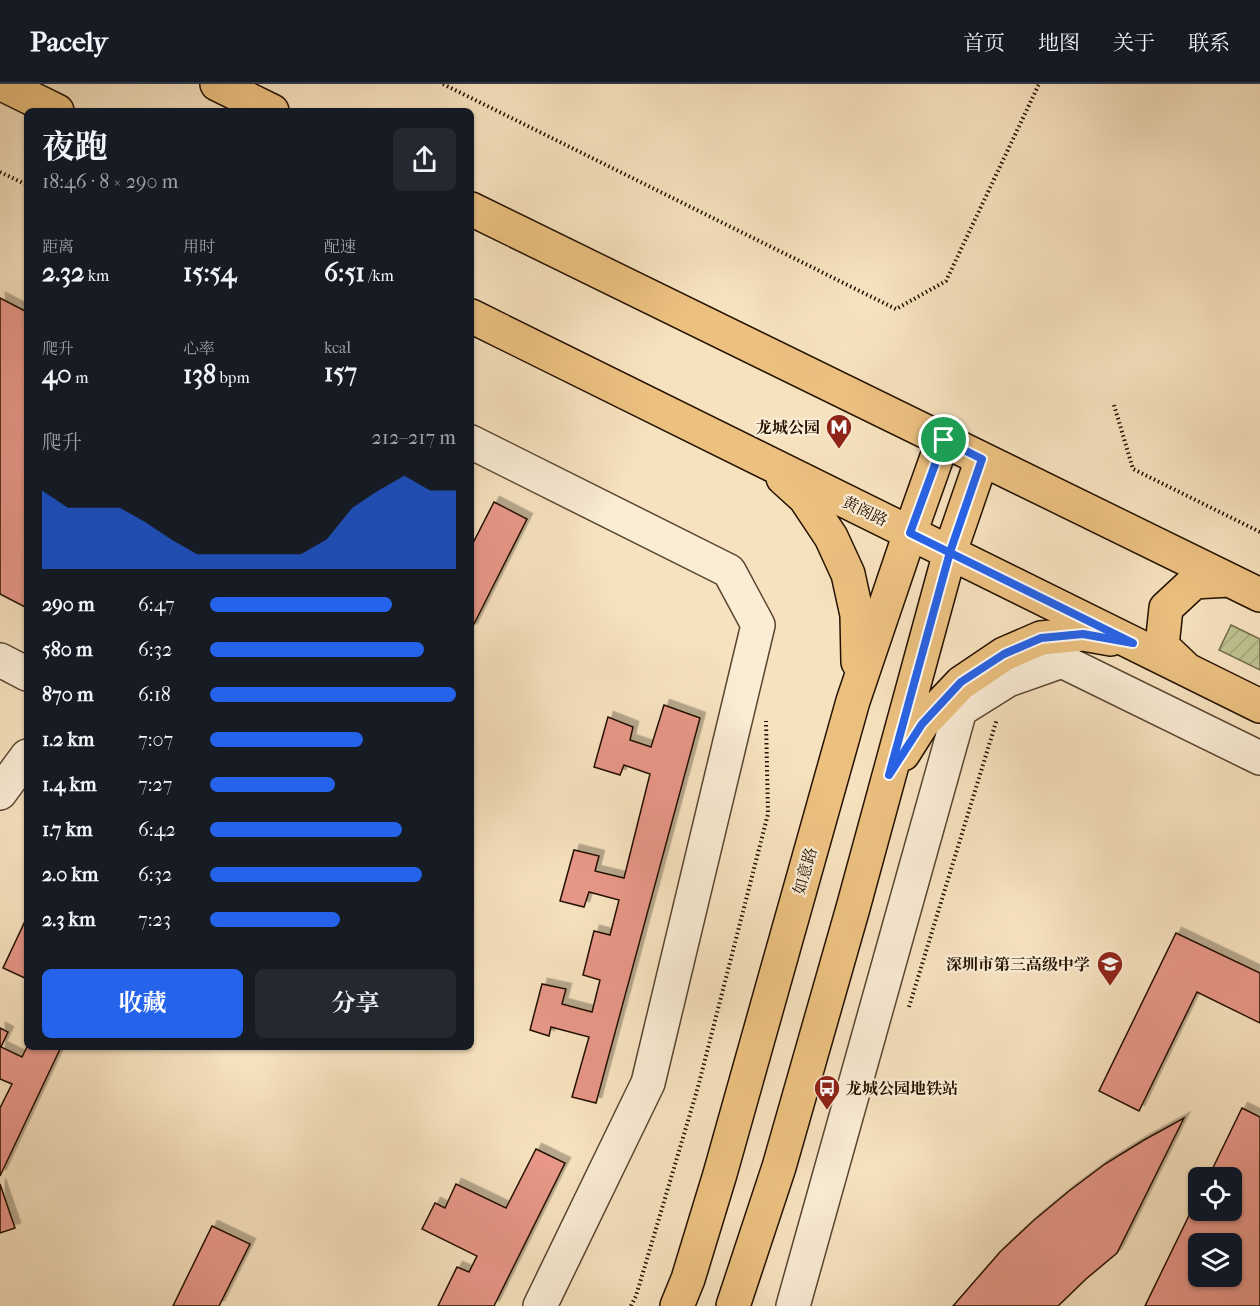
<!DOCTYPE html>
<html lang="zh">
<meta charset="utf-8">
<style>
body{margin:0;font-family:"IM FELL French Canon","Noto Serif SC",serif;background:#242831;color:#f1f3f6;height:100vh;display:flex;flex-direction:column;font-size:22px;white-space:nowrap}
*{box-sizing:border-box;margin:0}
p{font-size:20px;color:#9ea1a6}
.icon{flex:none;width:33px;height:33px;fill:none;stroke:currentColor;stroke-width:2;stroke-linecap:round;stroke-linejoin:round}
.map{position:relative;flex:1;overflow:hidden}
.drawer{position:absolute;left:24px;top:24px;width:450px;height:942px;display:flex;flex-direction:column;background:#171b24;border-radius:9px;box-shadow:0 2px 4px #0004}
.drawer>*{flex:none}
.tools{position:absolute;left:1188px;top:1083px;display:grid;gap:12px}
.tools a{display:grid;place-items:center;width:54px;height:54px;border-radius:9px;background:#171b24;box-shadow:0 2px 4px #0004;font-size:30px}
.pin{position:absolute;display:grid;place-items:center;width:51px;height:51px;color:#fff;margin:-26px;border:3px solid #fff;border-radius:50%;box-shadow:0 2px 6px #0007}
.round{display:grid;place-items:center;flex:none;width:63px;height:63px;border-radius:9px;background:#242831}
.summary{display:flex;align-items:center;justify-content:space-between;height:102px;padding:0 18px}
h1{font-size:33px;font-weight:700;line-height:45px}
.metrics{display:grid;grid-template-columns:repeat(3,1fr);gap:9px;height:102px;padding:6px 18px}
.metrics div{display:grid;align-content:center}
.metrics b{font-size:26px;font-weight:700}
.metrics small{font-size:16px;font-weight:400}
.metrics p{font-size:16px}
.chart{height:168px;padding:12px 18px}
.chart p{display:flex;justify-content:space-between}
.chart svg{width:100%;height:108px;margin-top:6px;fill:#2563eb;opacity:.7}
.button{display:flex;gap:12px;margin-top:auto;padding:12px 18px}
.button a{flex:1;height:69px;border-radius:9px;background:#2563eb;color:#fff;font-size:24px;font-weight:700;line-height:69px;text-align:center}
.button a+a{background:#242831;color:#f1f3f6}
ul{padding:0 18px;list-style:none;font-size:20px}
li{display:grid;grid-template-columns:96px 72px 1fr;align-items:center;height:45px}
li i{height:15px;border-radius:8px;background:#2563eb}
header{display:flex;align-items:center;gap:36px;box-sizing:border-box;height:84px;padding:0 30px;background:#171b24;border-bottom:2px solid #363941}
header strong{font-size:28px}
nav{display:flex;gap:33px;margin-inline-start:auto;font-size:21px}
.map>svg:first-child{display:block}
.garden{fill:url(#garden-furrows);stroke:#716a49;stroke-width:1.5}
.building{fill:#e89788;stroke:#241101;stroke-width:1.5;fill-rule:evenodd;filter:url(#shadow)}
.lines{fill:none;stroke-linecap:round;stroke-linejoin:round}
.minor-casing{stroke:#594530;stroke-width:36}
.major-casing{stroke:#241101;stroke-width:36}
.path{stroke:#241101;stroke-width:4;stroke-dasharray:1.5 3;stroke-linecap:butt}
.minor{stroke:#faecd5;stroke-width:33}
.major{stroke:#ecc180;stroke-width:33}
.route-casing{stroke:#fff;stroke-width:12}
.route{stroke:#2563eb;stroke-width:8}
.labels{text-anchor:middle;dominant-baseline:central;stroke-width:4.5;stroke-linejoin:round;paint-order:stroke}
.poi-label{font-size:16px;font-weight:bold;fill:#241101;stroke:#faecd5;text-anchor:end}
.street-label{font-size:16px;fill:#241101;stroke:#faecd5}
</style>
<header>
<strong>Pacely</strong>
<nav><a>首页</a><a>地图</a><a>关于</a><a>联系</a></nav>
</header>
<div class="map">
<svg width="1260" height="1222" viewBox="0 0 1260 1222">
<defs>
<pattern id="garden-furrows" width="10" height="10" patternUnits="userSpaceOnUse" patternTransform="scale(1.5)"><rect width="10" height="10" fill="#bec391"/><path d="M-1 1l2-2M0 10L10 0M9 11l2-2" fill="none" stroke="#a3a67b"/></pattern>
<filter id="shadow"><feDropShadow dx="5.5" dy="-5.5" stdDeviation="0" flood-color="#0004"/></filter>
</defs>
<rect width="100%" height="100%" fill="#f7e2bf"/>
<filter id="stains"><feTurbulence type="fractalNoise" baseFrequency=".00333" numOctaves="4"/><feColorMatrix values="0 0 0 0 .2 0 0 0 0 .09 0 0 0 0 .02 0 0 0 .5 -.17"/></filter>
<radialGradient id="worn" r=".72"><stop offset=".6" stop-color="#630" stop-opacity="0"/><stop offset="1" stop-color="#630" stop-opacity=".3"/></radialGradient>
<path class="garden" d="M 1231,541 L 1260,555 L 1260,586 L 1219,566 Z"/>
<path class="building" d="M 0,214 L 27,228 L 27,524 L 0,510 Z
M 494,418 L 527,435 L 471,546 L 471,463 Z
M 664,621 L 700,634 L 596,1019 L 572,1013 L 589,953 L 551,943 L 549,952 L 530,946 L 542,900 L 566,905 L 562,920 L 592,928 L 600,896 L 583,891 L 594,847 L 610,851 L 619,816 L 589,808 L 584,823 L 560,817 L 574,766 L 599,772 L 595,787 L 624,794 L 650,690 L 624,681 L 620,691 L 594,683 L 608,633 L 633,643 L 630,656 L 651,663 Z
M 27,833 L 27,895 L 3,884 Z
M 1176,849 L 1260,889 L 1260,939 L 1197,908 L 1139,1027 L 1099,1007 Z
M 0,944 L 8,948 L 1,963 L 22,973 L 27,963 L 61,963 L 0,1092 L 0,1024 L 12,1000 L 0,995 Z
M 1242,1024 L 1260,1033 L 1260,1222 L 1145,1222 L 1198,1113 L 1198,1126 L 1232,1126 L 1232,1094 L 1208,1094 ZM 1198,1160 L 1232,1160 L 1232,1192 L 1198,1192 Z
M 1184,1034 L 1117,1169 L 1086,1195 L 1058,1222 L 953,1222 L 1000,1168 L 1033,1137 L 1069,1107 L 1105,1080 L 1144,1056 Z
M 536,1065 L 565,1079 L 494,1222 L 438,1222 L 457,1183 L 469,1188 L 477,1172 L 422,1145 L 435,1119 L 445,1124 L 456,1100 L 506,1124 Z
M 0,1100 L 15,1144 L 0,1149 Z
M 212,1142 L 250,1160 L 219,1222 L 173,1222 Z"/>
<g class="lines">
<g class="minor-casing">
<path id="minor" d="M 471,358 L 729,487 L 758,541 L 648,999 L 540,1222
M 0,576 L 27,590
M 0,709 L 27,672
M 793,1222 L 960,626 L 1008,596 L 1062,577 L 1260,674"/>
</g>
<g class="major-casing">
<path id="major" d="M 2,0 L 57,27
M 217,0 L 272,27
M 471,125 L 1260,511
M 471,232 L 1260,622
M 783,394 L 805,414 L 831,453 L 848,490 L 857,531 L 858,578
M 1184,583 L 1162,562 L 1166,524 L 1194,498 L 1229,496
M 903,670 L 922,640 L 961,599 L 1004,570 L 1041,554 L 1083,550 L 1111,555
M 677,1222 L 688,1195 L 720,1090 L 853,617 L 910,449 L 943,356
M 733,1222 L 779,1083 L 853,824 L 950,468 L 982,375"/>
</g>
<path class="path" d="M 443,0 L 896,225 L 946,197 L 1039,0
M 0,88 L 27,101
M 1114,321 L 1133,385 L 1260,448
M 909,923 L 997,635
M 631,1222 L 636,1212 L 698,1003 L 768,730 L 766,637"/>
<use href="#minor" class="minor"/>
<use href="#major" class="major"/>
</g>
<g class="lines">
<g class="route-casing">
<path id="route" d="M 944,356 L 982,375 L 950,468 L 889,691 L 922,640 L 961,598 L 1004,570 L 1041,554 L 1083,550 L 1133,559 L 910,449 L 944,356"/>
</g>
<use href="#route" class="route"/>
</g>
<defs>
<g id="metro-pin" transform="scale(1.35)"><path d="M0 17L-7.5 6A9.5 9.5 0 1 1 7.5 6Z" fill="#8f2418" stroke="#faecd5"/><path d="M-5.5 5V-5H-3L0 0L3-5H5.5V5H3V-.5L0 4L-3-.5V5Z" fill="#fff"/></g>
<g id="school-pin" transform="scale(1.35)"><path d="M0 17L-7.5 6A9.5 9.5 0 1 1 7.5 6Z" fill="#8f2418" stroke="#faecd5"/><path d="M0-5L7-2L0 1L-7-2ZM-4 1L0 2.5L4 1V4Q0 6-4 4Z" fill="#fff"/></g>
<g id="bus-pin" transform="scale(1.35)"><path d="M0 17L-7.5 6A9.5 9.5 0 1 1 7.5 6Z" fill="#8f2418" stroke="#faecd5"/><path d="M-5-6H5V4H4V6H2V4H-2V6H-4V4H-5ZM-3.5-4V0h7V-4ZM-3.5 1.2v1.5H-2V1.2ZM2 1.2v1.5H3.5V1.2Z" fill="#fff"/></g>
</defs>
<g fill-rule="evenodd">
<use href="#metro-pin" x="839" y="343"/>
<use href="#school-pin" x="1110" y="880"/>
<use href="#bus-pin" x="827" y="1004"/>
</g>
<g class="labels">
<g class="poi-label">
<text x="820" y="343">龙城公园</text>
<text x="1090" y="880">深圳市第三高级中学</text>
<text x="846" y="1004" text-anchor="start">龙城公园地铁站</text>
</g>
<g class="street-label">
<text transform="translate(865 427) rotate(26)">黄阁路</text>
<text transform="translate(805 787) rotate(-74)">如意路</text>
</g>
</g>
<rect width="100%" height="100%" filter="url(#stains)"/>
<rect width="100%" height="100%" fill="url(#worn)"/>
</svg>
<div class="tools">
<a><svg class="icon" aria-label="locate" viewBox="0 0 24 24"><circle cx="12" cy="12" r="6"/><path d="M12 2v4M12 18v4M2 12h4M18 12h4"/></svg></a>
<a><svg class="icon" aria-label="layers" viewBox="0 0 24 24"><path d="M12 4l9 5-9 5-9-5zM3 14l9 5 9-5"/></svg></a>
</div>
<div class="pin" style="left:944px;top:356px;background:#1e9e55"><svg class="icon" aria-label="arrive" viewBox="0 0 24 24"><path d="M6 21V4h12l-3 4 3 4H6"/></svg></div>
<section class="drawer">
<div class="summary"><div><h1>夜跑</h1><p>18:46 · 8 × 290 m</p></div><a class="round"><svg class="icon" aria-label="share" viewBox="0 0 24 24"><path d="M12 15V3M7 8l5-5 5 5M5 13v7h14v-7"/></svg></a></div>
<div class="metrics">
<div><p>距离</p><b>2.32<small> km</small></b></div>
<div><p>用时</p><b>15:54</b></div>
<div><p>配速</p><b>6:51<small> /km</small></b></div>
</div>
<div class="metrics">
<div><p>爬升</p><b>40<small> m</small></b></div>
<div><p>心率</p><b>138<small> bpm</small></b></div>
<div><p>kcal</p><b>157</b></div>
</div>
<div class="chart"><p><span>爬升</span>212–217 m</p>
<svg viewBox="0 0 160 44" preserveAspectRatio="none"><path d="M0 44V12L10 19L20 19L30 19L40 25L50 32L60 38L70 38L80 38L90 38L100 38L110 32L120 19L130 12L140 6L150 12L160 12V44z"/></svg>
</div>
<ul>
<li><b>290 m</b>6:47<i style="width:74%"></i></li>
<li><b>580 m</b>6:32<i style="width:87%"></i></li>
<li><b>870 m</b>6:18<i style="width:100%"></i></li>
<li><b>1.2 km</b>7:07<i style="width:62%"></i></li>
<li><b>1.4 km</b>7:27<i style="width:51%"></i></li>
<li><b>1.7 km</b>6:42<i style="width:78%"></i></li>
<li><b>2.0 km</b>6:32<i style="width:86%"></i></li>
<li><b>2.3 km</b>7:23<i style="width:53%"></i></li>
</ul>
<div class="button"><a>收藏</a><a>分享</a></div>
</section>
</div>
